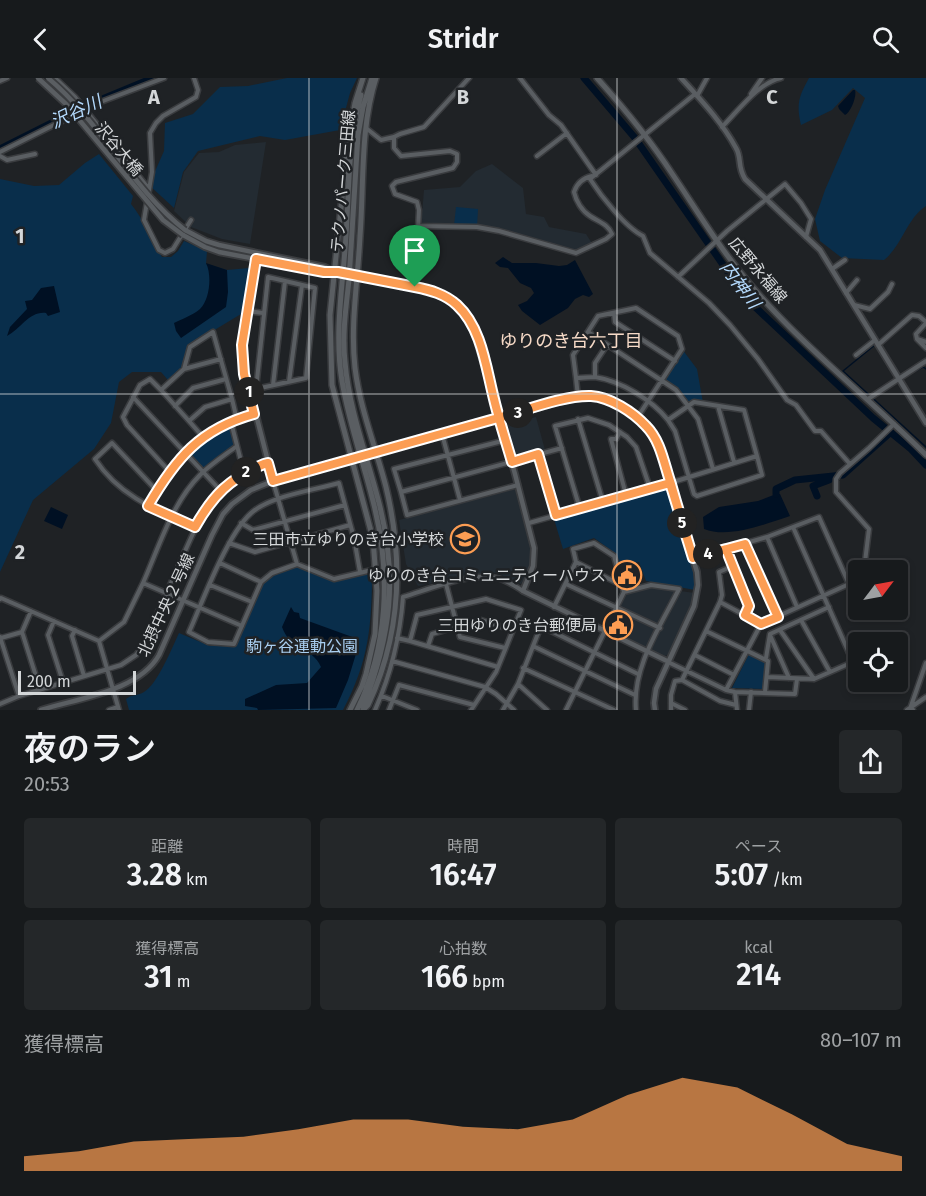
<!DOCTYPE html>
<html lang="ja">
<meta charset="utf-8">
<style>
body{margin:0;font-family:"Fira Sans","Noto Sans JP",sans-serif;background:#242729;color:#f1f3f6;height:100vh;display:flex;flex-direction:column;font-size:22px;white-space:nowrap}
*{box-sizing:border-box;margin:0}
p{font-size:20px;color:#9ea1a3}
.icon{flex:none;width:33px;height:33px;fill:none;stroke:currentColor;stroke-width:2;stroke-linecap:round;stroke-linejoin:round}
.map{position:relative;height:632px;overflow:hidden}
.panel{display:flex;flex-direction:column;background:#171a1c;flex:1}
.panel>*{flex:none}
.needle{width:39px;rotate:58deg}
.buttons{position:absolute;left:848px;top:482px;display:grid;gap:12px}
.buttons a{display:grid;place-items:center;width:60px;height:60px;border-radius:6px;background:#171a1c;box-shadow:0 3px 9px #0003,0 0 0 2px #36383b;font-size:30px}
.scale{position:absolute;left:18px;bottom:15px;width:118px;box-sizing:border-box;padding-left:6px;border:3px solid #d4d7d9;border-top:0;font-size:16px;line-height:21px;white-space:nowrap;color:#d4d7d9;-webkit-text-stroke:4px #1f2225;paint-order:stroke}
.pin{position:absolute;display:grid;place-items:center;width:51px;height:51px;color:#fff;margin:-62px -26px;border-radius:50% 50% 50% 0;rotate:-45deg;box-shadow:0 0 6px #0007}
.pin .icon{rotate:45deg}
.km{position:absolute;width:30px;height:30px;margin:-15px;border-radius:50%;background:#222;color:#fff;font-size:16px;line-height:30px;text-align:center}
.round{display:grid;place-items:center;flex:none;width:63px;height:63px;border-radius:6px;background:#242729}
.summary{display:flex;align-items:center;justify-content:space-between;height:102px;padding:0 24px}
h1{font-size:33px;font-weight:600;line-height:45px}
.metrics{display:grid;grid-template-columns:repeat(3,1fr);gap:9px;height:102px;padding:6px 24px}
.metrics div{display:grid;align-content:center;border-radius:6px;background:#242729;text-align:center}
.metrics b{font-size:30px;font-weight:600}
.metrics small{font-size:16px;font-weight:400}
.metrics p{font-size:16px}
.chart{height:168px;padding:12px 24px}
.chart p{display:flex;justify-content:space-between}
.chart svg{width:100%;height:108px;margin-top:6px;fill:#fc9d53;opacity:.7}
header{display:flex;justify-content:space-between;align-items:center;height:78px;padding:0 24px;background:#171a1c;font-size:27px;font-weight:600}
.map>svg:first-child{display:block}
.built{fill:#232b32}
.green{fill:#092e4b}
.water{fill:#001023}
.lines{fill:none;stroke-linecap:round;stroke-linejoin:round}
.stream{stroke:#001023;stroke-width:1.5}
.river{stroke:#001023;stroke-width:7}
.minor-casing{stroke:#3a3c3f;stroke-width:7}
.tertiary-casing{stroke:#3a3c3f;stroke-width:8}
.secondary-casing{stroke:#3a3c3f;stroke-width:8}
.minor{stroke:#5a5e62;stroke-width:4}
.tertiary{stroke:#5a5e62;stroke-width:4.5}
.secondary{stroke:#5a5e62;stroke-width:5}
.tertiary-bridge-casing{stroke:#3a3c3f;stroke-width:8;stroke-linecap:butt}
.tertiary-bridge{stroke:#5a5e62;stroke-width:4.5}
.route-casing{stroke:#fff;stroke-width:12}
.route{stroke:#fc9d53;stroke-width:8}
.grid{fill:none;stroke:#d4d7d9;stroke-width:1.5;stroke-opacity:0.55}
.labels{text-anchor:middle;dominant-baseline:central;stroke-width:5;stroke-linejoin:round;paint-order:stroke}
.street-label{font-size:16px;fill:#d4d7d9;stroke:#1f2225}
.poi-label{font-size:16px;fill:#d4d7d9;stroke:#1f2225;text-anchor:end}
.park-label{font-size:16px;fill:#a9cff1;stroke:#1f2225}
.water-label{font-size:18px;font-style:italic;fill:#b4dafd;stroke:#1f2225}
.neighbourhood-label{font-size:18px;fill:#f6dac7;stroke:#1f2225}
.grid-label{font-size:20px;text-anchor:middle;font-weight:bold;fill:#d4d7d9;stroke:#1f2225;stroke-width:5;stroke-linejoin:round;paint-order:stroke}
</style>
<header><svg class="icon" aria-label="back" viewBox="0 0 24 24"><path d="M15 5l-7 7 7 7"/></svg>Stridr<svg class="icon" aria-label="search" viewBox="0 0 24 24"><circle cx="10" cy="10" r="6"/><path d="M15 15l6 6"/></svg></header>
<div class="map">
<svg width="926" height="632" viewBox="0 0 926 632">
<rect width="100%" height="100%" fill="#1f2225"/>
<path class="built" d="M 266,64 L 250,166 L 222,161 L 191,149 L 174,133 L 184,94 L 199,75 L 219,74 L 235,67 Z
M 492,86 L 523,110 L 526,136 L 544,139 L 549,149 L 586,156 L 593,167 L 576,175 L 477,149 L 421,148 L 424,112 L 460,109 L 476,93 Z
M 536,339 L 545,372 L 517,380 L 507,346 Z
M 515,411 L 530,468 L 530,489 L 521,506 L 497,495 L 488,494 L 418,508 L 406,486 L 399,442 Z
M 650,509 L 695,515 L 692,526 L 668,576 L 664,579 L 607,551 L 625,516 Z"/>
<path class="green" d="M 287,0 L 357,0 L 350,15 L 340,52 L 285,62 L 260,58 L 198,73 L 183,94 L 174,130 L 149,107 L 164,73 L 165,45 L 193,36 L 220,9 L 248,8 Z
M 809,0 L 926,0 L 926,128 C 907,140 902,168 884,182 L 842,180 L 820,163 L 815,141 L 825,112 L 865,20 L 853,10 L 832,32 L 801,47 C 796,26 799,18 809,0 Z
M 99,76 L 133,118 L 131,126 C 144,142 151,161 162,179 L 171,179 L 178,173 L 184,163 L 207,173 L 206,186 L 227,192 L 249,190 L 241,236 L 188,268 L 182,289 L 168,302 L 161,294 L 132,294 L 119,304 L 111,345 L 94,371 L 33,422 L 0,494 L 0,101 L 34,108 L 59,107 L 85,85 Z
M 456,129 L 478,131 L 477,149 L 454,148 Z
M 682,271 L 697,291 L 703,325 L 694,324 L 688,328 L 676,312 L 662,302 Z
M 231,344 L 237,368 L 203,394 L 185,374 L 203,359 Z
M 667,409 L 693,491 L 695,512 L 646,503 L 639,484 L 620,488 L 615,475 L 594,460 L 563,471 L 554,441 Z
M 297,486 L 334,501 L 372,492 C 372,547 369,583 343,632 L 129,632 L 126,621 C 132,616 138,618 144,614 C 157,607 172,570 179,555 L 210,568 L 234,566 L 261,504 L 272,495 Z
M 749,576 L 765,584 L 764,611 L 732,610 Z"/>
<path class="water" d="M 853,12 L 855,12 C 857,18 851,34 845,37 L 839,31 L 838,28 Z
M 503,179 L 512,185 L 536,185 L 559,188 L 567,187 L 575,182 L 593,216 L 589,219 L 583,217 L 575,221 L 568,230 L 540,247 L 522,233 L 518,227 L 527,223 L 534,215 L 531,210 L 520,205 L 508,190 L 500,189 L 495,185 Z
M 206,185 L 227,192 L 228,214 L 226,229 L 181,260 L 176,253 L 174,245 C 182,241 193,237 200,231 C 210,221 212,197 206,185 Z
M 54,208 L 60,234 L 48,238 L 46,235 C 29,233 21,251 7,258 L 10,249 L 27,231 L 25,223 L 32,222 L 41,210 Z
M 776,416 L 780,416 L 790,438 C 765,446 729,461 704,451 L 703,439 L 719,429 L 758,423 Z
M 51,429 L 68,437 L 62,451 L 44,443 Z
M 291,529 L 294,534 L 299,535 L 300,540 L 355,560 L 359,566 L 348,602 L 336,630 L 258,632 L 257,630 L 245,628 L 245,621 L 276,607 L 307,605 L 321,589 C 312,568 291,574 282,549 Z"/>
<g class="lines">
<path class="stream" d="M 876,266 L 843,293 L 926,369
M 911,295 L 923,289 L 926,291
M 879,312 L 926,281"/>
<path class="river" d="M 584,0 L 635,60 L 735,204 L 753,227 L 873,340 L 911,371 L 926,387
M 0,71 L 83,29 L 153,0
M 776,416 L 776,411 L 795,402 L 843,397 L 891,354
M 817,418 L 813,408 L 829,402"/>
<g class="minor-casing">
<path id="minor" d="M 55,0 L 75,19 L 149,111
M 520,0 L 549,37 L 561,47 L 596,97
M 0,3 L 7,0
M 695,16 L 590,101 C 601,118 625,149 643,158 L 650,175 L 709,225 L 730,247 L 758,281 L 787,322 L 796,327 L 815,353 L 821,353 L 850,386
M 751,16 L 762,0
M 697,18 L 707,0
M 722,49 C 739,32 758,5 781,0
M 366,50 L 381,62 L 394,59
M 0,74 L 98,25 L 164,0
M 0,78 L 7,82 L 35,76
M 537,78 L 567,55
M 191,142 L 173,171 L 165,175 L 159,172 L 144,142 L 152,94 L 150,55 L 156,45 L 163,38 L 196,19 L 198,12 L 194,0
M 419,148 L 477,149 L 499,153 L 576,175 L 606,161 L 612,156 C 608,146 599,144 590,138 C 582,133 576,123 574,114 C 577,105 583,100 592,98
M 832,191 L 845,182
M 268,199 L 315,210 L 306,300 L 256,311 Z
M 678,199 L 727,153 L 785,106 L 801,125 L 811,141 L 806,159
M 415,209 L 419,132 L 417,124 L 395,116 L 392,108 L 396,104 L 453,90 L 457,84 L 457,76 L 450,73 L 401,78 L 394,70 L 394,59 L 400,56 L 424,49 L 469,0
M 846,215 L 857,202
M 854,227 L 870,231 L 888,214 L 892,206
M 247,233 L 263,235
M 614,235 L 615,244 L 675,283
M 926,245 L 916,256 L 917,261 L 926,270
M 588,254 L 676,312 L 698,341 L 713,391
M 918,261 L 926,264
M 878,267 L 912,237 L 919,238 L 926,244
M 856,277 L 875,262
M 184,291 L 221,281
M 595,299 L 595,285 L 607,267
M 576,300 L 573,277 L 598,238 L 636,230 L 678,258 L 682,271 L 637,340
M 289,304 L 302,207
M 273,307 L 285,203
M 161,312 L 189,343
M 133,319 L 220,412
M 232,321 L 237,342
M 868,321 L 926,283
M 175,328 L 193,310 L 226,301
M 718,328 L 734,384
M 578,341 L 603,424
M 668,342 L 675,353 L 694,416 L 697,418 L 762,397 L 757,378
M 231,344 L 244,395
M 620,354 L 616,361 L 611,361 L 626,417
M 442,356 L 460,422
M 506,362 L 394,391 L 401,414 L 562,370
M 237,368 C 225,377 211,386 200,397 C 172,425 159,469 143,505 L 242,548
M 538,376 L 556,437
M 169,393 L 127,347 L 123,339 L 140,307 L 150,301 L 161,312 L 184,291 L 190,269 L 213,254 L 232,321 L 205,329 L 189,343 L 203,359
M 273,403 L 297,486
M 157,413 L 112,365 L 95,381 C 119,418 156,432 195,449
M 401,414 L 407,437 L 518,407
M 148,428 C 176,380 199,352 254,336
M 580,431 L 555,348 L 588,340 L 609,347 L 627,359 L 636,369 L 650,410
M 241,445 L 253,452 L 345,427
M 529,445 L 670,405 L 757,378 L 744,332 L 694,324 L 668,342 C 652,322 621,303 595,299 C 589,299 582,300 576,300 L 578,319
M 767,459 L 797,529
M 229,465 L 255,474 L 350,447
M 745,466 L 778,539
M 726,471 L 749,528 L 745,537
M 693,480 L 767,459 L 819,439 L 849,506
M 576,484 L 623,508
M 220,485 L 261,504
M 864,492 L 869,451 L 836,414 L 836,401 L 840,395 L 869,370 L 894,346
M 360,494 L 354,460 L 339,405 C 314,412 276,417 255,432 C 229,450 203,523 189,554 L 208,564 L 234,566 L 261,504 L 272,495 L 297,486 L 334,501 L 372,492
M 446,506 L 460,559 L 505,570
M 566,506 L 660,550
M 210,507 L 252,524
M 624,514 L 651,507 L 679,511 C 660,549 632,589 636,632
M 0,521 L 1,520 L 99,563 L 124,544 L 143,505
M 720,524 L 761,546
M 554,529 L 576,484 L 573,471 L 594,465 L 614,478 L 624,514 L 566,632
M 31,533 L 22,554 L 40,611
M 801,542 L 830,594
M 54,543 L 48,557 L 63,604
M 75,552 L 72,558 L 84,598
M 780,552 L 814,601
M 706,553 L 768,583 L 765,614
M 770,557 L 789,600
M 0,559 L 19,618
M 1,560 L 22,554
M 397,560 L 410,563 L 417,537 L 486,521 L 521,532 L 496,594 L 471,632
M 99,563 L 119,632
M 410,563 L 498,589
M 428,568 L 432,556 L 481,542 L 512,552
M 533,568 L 635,617
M 695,577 L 734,597
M 766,580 L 770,556 L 829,529
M 392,583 L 485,609 L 496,616 L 514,632
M 668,584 L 726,612 L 735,614 L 795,616 L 797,601
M 523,590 L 614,632
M 767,599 L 814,601 L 853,584 L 793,449
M 682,602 L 720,623 L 736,627
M 518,606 L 547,632
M 726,612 L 761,546 L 858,502
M 735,614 L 737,632
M 382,618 L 417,632
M 671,625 L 685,632
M 0,626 L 19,618 L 121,587 L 136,577 L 144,567 C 154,542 165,518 176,494 C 197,446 212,402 268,385
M 109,632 L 118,629
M 375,632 C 391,596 400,558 403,519 C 430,511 470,494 497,500 C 506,502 515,508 523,513
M 389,632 L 399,607 L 474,627
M 503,632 L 518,606 L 541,548 L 638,596
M 671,632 L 671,617 L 675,603 L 682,602 L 720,524 L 722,517 L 719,494 L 733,488
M 749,632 L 751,614
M 907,632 L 926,619
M 913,632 L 911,628 L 926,585"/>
</g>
<g class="tertiary-casing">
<path id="tertiary" d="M 681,0 C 700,21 722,44 736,70 C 742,80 737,88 745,101 L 820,172 L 926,345
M 185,152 L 206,163 L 219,167 L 325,189 L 333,193
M 183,157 L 205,169 L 219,174 L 324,194 L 336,193
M 257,175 L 241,267 L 242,282 L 273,403
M 355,197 L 434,213 L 455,225 L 472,246 L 515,396 L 534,470 L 533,488 L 523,513 L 667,583
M 370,376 L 578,319 L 593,318 L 611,323 L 637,340 L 655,359 L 660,371 L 697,494 L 698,507 L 694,528 L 656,611 L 654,625 L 655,632
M 41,632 C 79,620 139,613 159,577 L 212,457 L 223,436 L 232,426 L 251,412 L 273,403 L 353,380"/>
</g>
<g class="secondary-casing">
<path id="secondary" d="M 597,0 C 624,30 651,63 673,97 C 698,134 720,171 749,205 C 802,268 868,319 926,377
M 363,629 C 391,558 398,499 379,425 C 367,378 349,332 345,284 C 342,256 346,229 349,202 C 352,154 355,105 358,57 L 363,29 L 372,0
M 350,632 L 362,608 L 366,596 L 375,556 L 377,513 L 373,461 L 332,307 L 330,237 L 347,71 L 355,25 L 363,0
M 357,632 C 388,569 391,495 374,427 C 364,386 349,345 342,303 C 334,256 343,206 346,158 C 349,112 348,62 361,17
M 363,632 L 368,627 C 401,557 404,484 386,409 C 376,370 360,331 355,290 C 350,246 358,202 360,158 C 364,106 360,50 376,0"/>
</g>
<use href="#minor" class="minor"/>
<use href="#tertiary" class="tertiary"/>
<use href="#secondary" class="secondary"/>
<g class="tertiary-bridge-casing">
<path id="tertiary-bridge" d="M 38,0 L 66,26 L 163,142 L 183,157
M 48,0 C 101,44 131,110 185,152
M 338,194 L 353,197
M 356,380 L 370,376"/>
</g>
<use href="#tertiary-bridge" class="tertiary-bridge"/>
</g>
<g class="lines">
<g class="route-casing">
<path id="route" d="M 415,209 L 338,194 L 324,194 L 256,181 L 242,267 L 244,296 L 254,336 C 200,351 176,380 148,428 L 195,449 C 213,417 230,400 264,386 L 268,385 L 273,403 C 348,382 423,361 498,340 C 524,333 564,317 591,318 C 610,319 633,334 646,348 C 661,363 664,386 671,406 C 678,431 686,456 693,480 L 726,471 L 749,528 L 745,537 L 761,546 L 778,539 L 745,466 L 693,480 L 670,405 L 556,437 L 538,376 L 512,384 C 506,363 499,342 494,321 C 486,290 482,250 457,227 C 445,216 430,212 415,209"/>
</g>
<use href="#route" class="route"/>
</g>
<path class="grid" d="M 309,0 L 309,632M 617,0 L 617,632M 0,316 L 926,316"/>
<defs>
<g id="school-ring" transform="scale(1.5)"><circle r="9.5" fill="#1f2225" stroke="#fc9d53" stroke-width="1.5"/><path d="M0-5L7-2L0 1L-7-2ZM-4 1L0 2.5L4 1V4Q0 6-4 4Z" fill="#fc9d53"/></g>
<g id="civic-ring" transform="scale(1.5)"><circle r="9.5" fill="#1f2225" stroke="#fc9d53" stroke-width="1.5"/><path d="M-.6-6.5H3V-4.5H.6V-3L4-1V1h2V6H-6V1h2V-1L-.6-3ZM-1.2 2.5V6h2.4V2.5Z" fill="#fc9d53"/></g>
</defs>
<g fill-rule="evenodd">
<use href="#school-ring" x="465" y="461"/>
<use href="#civic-ring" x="627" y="497"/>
<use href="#civic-ring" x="618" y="547"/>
</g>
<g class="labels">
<g class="street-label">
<text transform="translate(119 71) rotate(50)">沢谷大橋</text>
<text transform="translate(343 103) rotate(-85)">テクノパーク三田線</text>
<text transform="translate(758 192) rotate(50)">広野永福線</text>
<text transform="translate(166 527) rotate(-65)">北摂中央２号線</text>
</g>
<g class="poi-label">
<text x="444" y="461">三田市立ゆりのき台小学校</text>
<text x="606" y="497">ゆりのき台コミュニティーハウス</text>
<text x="597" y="547">三田ゆりのき台郵便局</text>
</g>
<g class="park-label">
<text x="302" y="568">駒ヶ谷運動公園</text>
</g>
<g class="water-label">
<text transform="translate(76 34) rotate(-25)">沢谷川</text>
<text transform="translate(740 207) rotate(53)">内神川</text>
</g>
<g class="neighbourhood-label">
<text x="571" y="263">ゆりのき台六丁目</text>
</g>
</g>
<g class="grid-label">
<text x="154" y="26">A</text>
<text x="463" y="26">B</text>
<text x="772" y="26">C</text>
<text x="20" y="165">1</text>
<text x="20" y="481">2</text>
</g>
</svg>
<div class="buttons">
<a><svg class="needle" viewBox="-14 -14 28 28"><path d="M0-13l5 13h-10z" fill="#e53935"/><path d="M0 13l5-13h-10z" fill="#9ea1a3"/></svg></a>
<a><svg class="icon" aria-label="locate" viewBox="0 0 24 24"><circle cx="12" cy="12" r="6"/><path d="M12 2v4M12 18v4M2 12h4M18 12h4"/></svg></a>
</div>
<div class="scale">200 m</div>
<div class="pin" style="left:415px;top:209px;background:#1e9e55"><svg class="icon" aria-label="arrive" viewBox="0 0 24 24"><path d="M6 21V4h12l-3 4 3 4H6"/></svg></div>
<b class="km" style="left:249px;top:314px">1</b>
<b class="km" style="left:246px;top:394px">2</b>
<b class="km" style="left:518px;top:335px">3</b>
<b class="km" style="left:708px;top:476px">4</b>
<b class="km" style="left:682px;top:445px">5</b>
</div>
<section class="panel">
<div class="summary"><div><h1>夜のラン</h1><p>20:53</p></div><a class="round"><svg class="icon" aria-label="share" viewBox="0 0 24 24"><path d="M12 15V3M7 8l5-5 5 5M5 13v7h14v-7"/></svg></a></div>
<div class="metrics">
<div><p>距離</p><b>3.28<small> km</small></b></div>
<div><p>時間</p><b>16:47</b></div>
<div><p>ペース</p><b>5:07<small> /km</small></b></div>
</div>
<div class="metrics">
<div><p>獲得標高</p><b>31<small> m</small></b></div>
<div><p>心拍数</p><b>166<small> bpm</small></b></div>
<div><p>kcal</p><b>214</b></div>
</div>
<div class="chart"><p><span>獲得標高</span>80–107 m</p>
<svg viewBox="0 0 160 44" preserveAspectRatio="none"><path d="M0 44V38L10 36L20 32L30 31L40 30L50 27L60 23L70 23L80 26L90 27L100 23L110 13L120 6L130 10L140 21L150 33L160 38V44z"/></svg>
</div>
</section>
